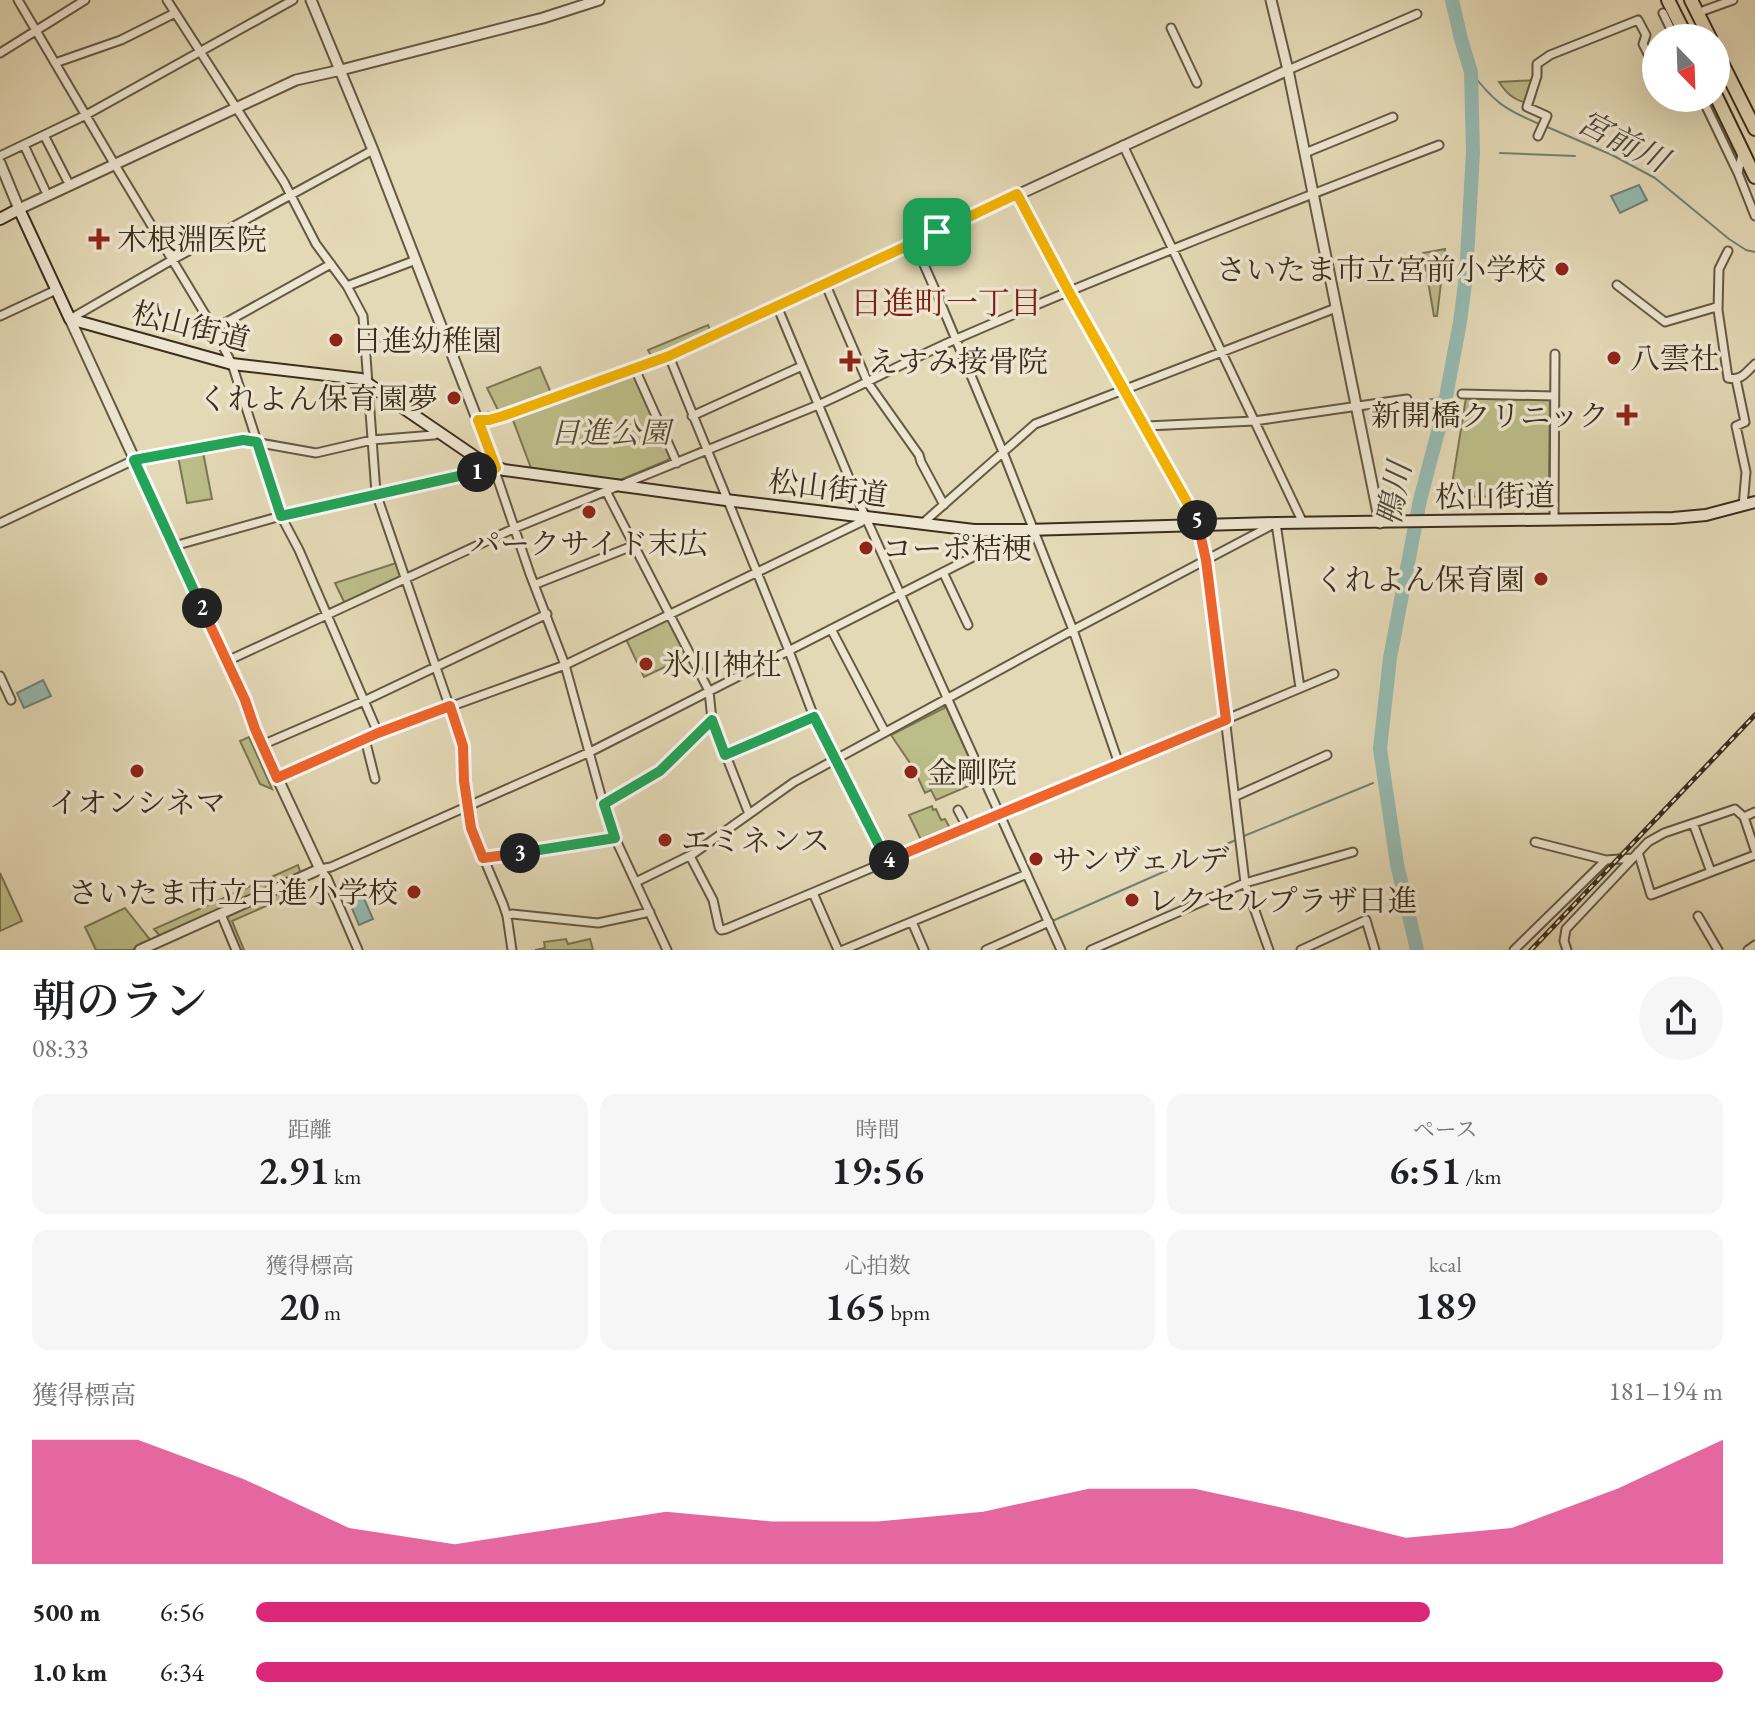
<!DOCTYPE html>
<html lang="ja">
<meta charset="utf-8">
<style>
body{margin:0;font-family:"EB Garamond","Noto Serif JP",serif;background:#f6f6f6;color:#202124;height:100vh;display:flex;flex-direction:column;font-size:30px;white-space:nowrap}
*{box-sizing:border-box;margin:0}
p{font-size:26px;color:#757577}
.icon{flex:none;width:44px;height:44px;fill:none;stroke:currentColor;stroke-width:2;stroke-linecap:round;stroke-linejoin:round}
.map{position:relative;height:950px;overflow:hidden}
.side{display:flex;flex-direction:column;background:#fff;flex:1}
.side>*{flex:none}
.needle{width:52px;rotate:157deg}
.fabs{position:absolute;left:1642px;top:24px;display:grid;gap:16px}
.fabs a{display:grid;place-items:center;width:88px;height:88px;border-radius:50%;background:#fff;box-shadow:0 8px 32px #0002;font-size:40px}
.pin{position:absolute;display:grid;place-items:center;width:68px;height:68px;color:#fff;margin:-34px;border-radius:16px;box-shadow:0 4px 12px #0006}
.km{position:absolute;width:40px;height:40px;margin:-20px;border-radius:50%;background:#222;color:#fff;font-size:22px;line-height:40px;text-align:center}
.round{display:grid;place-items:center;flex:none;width:84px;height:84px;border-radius:42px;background:#f6f6f6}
.overview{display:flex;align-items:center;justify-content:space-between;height:136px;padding:0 32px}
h1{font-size:44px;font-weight:600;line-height:60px}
.metrics{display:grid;grid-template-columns:repeat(3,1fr);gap:12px;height:136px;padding:8px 32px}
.metrics div{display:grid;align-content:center;border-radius:16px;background:#f6f6f6;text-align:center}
.metrics b{font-size:40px;font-weight:600}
.metrics small{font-size:22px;font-weight:400}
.metrics p{font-size:22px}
.chart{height:224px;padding:16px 32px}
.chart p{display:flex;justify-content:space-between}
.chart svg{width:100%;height:144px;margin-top:8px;fill:#db2777;opacity:.7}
ul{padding:0 32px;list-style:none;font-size:26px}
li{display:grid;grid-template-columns:128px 96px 1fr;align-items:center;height:60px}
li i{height:20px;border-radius:10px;background:#db2777}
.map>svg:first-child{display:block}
.green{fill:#bcbd89;stroke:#7c7654;stroke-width:2}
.water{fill:#95bab1;stroke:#718276;stroke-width:2}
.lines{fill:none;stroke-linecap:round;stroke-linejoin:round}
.stream{stroke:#718276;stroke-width:2}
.river{stroke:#95bab1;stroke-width:14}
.minor-casing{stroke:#655944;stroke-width:11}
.tertiary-casing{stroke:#655944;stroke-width:13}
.secondary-casing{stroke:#3b2e1e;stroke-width:14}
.trunk-casing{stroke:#3b2e1e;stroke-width:16}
.minor{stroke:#ede6d0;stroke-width:7}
.tertiary{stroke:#ede6d0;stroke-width:9}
.secondary{stroke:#ede6d0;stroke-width:10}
.trunk{stroke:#e4d9b6;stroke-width:12}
.rail-casing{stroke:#3b2e1e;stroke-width:5}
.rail{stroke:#ede6d0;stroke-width:2;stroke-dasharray:6;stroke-linecap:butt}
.split-1-casing{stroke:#fff;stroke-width:16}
.split-2-casing{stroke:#fff;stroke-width:16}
.split-3-casing{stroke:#fff;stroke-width:16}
.split-4-casing{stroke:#fff;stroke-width:16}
.split-5-casing{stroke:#fff;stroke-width:16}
.split-6-casing{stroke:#fff;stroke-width:16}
.split-1{stroke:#f5b400;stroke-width:10}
.split-2{stroke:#22a559;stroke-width:10}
.split-3{stroke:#f0652b;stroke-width:10}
.split-4{stroke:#22a559;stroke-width:10}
.split-5{stroke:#f0652b;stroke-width:10}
.split-6{stroke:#f5b400;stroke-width:10}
.poi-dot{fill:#8f2418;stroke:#ede6d0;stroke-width:3}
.labels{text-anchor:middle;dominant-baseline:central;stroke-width:7;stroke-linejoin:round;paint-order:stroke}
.poi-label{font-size:30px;fill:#3b2e1e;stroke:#ede6d0;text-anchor:start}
.street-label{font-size:30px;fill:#3b2e1e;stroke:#ede6d0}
.park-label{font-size:30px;font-style:italic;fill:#554b33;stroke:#ede6d0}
.water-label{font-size:32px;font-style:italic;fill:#4d4a3b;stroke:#ede6d0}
.neighbourhood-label{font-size:32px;fill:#7a1f14;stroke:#ede6d0}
</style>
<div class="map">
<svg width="1755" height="950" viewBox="0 0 1755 950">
<rect width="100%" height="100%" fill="#e4d9b6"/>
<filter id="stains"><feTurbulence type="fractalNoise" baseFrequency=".0025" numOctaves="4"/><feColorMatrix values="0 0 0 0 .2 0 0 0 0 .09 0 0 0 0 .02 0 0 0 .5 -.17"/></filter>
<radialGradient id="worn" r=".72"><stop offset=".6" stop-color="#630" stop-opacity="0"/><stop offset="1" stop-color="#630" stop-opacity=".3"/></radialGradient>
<path class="green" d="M 1536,80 L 1526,103 C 1513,99 1507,94 1499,82 Z
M 1445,249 L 1437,316 L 1434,316 L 1423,253 Z
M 708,325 L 712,334 L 653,359 L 648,350 Z
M 540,367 L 551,393 L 501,412 L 498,410 L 487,388 Z
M 632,376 L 635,377 L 671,456 L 668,460 L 620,480 L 531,468 L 513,420 Z
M 1466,398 L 1550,399 L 1549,486 L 1540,496 L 1450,497 Z
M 203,452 L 212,499 L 187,503 L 178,456 Z
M 396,563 L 402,578 L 345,604 L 335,583 Z
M 670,615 L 690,655 L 644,677 L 625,637 Z
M 946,707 L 980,781 L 936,800 L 931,790 L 925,793 L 914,769 L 891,735 Z
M 249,737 L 272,789 L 260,784 L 240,741 Z
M 932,806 L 933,810 L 936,809 L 941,820 L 945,819 L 952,832 L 923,844 L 909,815 Z
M 298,865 L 301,874 L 161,937 L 154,929 Z
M 0,873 L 22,921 L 0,931 Z
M 285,886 L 289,896 L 232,921 L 244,950 L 238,950 L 222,914 Z
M 125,908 L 151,941 L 132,950 L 96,950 L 85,927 Z
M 566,939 L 568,944 L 590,939 L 593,950 L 535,950 L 545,948 L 544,942 Z"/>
<path class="water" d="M 1639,185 L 1647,200 L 1620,213 L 1611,196 Z
M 43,680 L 51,696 L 24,708 L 17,693 Z
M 362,894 L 373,919 L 359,925 L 348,899 Z"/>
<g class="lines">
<path class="stream" d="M 1471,72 C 1494,102 1504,109 1539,124
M 1545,126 L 1612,155 L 1655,178 L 1729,239 L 1746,250 L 1755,252
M 1500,153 L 1575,156
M 1361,410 L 1446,397
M 1273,422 L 1354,411
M 1153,430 L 1255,425
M 1244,836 L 1373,783
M 1050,922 L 1238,839"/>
<path class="river" d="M 1417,950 L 1397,864 L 1380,749 L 1390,658 L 1420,500 L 1443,413 L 1460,322 L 1466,276 L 1473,152 L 1471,72 L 1461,39 L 1452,0"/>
<g class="minor-casing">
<path id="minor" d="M 18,0 L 115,165 L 214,329 L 232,364 L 281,516 L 299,550 L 378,733
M 167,0 L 284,182 L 316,244 L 347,286 L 363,316 L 376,493 L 463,746 L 467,808 L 471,828 L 503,904 L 507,916 L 512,950
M 1663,13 L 1675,38
M 1697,13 L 1733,0
M 1171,28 L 1197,83
M 0,53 L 85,0
M 55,63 L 121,40 L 175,13
M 1288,70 L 1417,14
M 1702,98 L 1738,173
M 44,135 L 67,180
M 1538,136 L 1547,116 L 1527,107 L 1537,76 L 1537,64 L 1550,55 L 1638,20 L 1646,35 L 1643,44 L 1650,58 L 1656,59
M 24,145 L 45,190
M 1123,145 L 1303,523
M 1305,153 L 1393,117
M 1742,154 L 1738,173 L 1755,216
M 0,156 L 86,115 L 293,0
M 1017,194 L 1069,292 L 1198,520 L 1206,560 L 1245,883 L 1269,950
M 914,242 L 940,301
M 1728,251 L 1719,269 L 1718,310 L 1728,378 C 1742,381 1746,372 1755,364
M 825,283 L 868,383 L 919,455 L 921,462 L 944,505
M 1617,285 L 1665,322 L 1713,308 L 1717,307 L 1718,310
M 347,286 L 416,260
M 941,304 L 1003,452 L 1073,630 L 1119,764
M 777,306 L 865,516 L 1061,950
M 0,316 L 56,290
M 70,319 L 172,260 L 373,150
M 214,329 L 331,264
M 366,347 L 447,341
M 669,356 L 789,651 L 814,717 L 887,861
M 635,369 L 677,463
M 1736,379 L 1745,422 L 1736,426 L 1746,472 L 1743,506
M 1462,394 L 1554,396
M 692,416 L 802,366
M 1146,426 L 1254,421 L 1407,399
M 606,491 L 709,691 L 712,720 L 749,814
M 1554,519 L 1555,354
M 0,523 L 134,460 L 243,440 L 316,453 L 372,440 L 434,435 L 440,432
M 923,523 L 1035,424 L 1336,308
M 174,546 L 281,516 L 496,468 L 496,474 L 530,574 L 565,665 L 605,810 L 615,838 L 667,950
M 943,572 L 968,625
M 536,584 L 635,545
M 831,629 L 885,732
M 227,661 L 515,528 L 818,405 C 866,384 912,358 961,337 C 1118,269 1279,207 1439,145
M 0,676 L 11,700
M 365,739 L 375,779
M 262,745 L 364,701 L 547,614
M 725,755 L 814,717
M 277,778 L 378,733 L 565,665 L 861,522 L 865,516
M 1236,796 L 1327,755
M 604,804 L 660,771 L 712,720
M 958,810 L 967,827
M 1744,817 L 1755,812
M 1693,823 L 1711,872
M 1535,842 L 1606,860
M 1638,852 L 1651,895 L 1755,855
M 690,856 L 713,900 L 719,927 L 721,930 L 726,929 L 1334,674
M 483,858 L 615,838
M 636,882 L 693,854 L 794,782 L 1073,630 L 1276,523 L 1300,688
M 813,893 L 838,950
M 221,914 L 236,950
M 507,916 L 512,914 L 598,923 L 650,912
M 1698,916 L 1718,950
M 912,922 L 924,950
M 358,950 L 327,878 L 320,869 L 331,867 L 590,752 L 1022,532
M 843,950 L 1027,874
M 986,950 L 1049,922
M 1091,950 L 1245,883 L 1353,852
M 1301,950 L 1366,920 L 1375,950
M 1514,950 L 1606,860 L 1633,858
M 1567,950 L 1564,941 L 1566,929 L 1648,842 L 1664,833 L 1735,809 L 1744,817 L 1755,850
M 1748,950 L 1755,945"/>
</g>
<g class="tertiary-casing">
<path id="tertiary" d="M 311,0 L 373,150 L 496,468
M 1288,70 L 1380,523
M 0,163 L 19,209 L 296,80 L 341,70 L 543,18 L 599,0
M 70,319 L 245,700 L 262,745 L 320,869 L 140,950
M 478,420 L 503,416 L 669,356 L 1288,70 L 1271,0"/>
</g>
<g class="secondary-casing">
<path id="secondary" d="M 0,219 L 19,209 L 70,319 L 232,364 L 361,379 L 481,461 L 504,470 L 726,500 L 974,530 L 1026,530 L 1276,523 L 1673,518 L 1706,515 L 1755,502"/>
</g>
<g class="trunk-casing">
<path id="trunk" d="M 1668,0 L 1687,38
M 1691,0 L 1710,38
M 1716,51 L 1755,129
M 1716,96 L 1755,177"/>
</g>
<use href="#minor" class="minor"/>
<use href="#tertiary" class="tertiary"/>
<use href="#secondary" class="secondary"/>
<use href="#trunk" class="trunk"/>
<g class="rail-casing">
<path id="rail" d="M 1531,950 L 1755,715"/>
</g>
<use href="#rail" class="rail"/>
</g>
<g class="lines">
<g class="split-1-casing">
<path id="split-1" d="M 477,472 L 496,468 L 478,420 L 489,420 L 503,416 L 669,356 L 937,232"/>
</g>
<g class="split-2-casing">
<path id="split-2" d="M 202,608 L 134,460 L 243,440 L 257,442 L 281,516 L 477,472"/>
</g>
<g class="split-3-casing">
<path id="split-3" d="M 202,608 L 245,700 L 255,729 L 277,778 L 378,733 L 450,706 L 463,746 L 464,781 L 471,828 L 483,858 L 520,853"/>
</g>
<g class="split-4-casing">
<path id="split-4" d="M 520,853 L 615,838 L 604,804 L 660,771 L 712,720 L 725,755 L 814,717 L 887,861 L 889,860"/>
</g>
<g class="split-5-casing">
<path id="split-5" d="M 889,860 L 1226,720 L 1206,560 L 1197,520"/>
</g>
<g class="split-6-casing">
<path id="split-6" d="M 937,232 L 1017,194 L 1069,292 L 1197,520"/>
</g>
<use href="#split-1" class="split-1"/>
<use href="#split-2" class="split-2"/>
<use href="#split-3" class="split-3"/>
<use href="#split-4" class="split-4"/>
<use href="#split-5" class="split-5"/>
<use href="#split-6" class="split-6"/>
</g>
<g class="poi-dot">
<path d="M95 227h8v8h8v8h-8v8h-8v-8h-8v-8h8z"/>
<circle cx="1562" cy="269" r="8"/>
<circle cx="336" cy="340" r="8"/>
<circle cx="1614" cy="358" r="8"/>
<path d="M846 349h8v8h8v8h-8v8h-8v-8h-8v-8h8z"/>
<circle cx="454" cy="398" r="8"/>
<path d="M1623 403h8v8h8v8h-8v8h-8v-8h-8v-8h8z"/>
<circle cx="589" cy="512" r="8"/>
<circle cx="866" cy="548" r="8"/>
<circle cx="1541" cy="579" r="8"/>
<circle cx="646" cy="664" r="8"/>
<circle cx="137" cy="771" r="8"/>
<circle cx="911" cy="772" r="8"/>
<circle cx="665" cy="840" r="8"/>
<circle cx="1036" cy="859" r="8"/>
<circle cx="414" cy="892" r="8"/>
<circle cx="1132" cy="900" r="8"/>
</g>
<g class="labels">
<g class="poi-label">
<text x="117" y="239">木根淵医院</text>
<text x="1546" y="269" text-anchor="end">さいたま市立宮前小学校</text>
<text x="352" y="340">日進幼稚園</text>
<text x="1630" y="358">八雲社</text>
<text x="868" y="361">えすみ接骨院</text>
<text x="438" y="398" text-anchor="end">くれよん保育園夢</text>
<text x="1609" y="415" text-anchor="end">新開橋クリニック</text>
<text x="589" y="543" text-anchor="middle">パークサイド末広</text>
<text x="882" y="548">コーポ桔梗</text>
<text x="1525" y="579" text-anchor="end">くれよん保育園</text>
<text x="662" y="664">氷川神社</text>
<text x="927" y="772">金剛院</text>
<text x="137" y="802" text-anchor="middle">イオンシネマ</text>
<text x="681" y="840">エミネンス</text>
<text x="1052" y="859">サンヴェルデ</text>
<text x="398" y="892" text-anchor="end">さいたま市立日進小学校</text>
<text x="1148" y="900">レクセルプラザ日進</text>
</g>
<g class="street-label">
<text transform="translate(191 326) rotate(14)">松山街道</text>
<text transform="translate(828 488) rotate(7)">松山街道</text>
<text transform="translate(1495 496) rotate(-1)">松山街道</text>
</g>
<g class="park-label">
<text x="610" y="432">日進公園</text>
</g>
<g class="water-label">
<text transform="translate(1623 141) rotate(27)">宮前川</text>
<text transform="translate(1394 494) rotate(-79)">鴨川</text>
</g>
<g class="neighbourhood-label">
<text x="946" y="303">日進町一丁目</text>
</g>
</g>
<rect width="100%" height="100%" filter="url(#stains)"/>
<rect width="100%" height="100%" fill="url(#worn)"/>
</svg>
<div class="fabs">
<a><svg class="needle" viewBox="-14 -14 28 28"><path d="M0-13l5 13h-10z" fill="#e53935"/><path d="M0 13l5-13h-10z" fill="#757577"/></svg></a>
</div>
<div class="pin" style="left:937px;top:232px;background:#1e9e55"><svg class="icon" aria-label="arrive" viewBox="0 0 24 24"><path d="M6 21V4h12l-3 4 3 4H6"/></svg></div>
<b class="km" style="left:477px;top:472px">1</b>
<b class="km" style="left:202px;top:608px">2</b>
<b class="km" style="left:520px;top:853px">3</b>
<b class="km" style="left:889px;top:860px">4</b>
<b class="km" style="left:1197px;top:520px">5</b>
</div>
<section class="side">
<div class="overview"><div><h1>朝のラン</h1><p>08:33</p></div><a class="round"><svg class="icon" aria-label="share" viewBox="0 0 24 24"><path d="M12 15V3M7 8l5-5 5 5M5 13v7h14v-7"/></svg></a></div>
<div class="metrics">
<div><p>距離</p><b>2.91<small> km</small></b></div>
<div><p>時間</p><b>19:56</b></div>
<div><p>ペース</p><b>6:51<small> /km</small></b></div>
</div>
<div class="metrics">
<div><p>獲得標高</p><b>20<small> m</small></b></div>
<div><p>心拍数</p><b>165<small> bpm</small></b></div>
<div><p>kcal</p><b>189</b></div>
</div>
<div class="chart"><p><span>獲得標高</span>181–194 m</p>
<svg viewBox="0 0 160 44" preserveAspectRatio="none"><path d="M0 44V6L10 6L20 18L30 33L40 38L50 33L60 28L70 31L80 31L90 28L100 21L110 21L120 28L130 36L140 33L150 21L160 6V44z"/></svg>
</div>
<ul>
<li><b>500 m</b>6:56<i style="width:80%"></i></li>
<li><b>1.0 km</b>6:34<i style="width:100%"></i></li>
</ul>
</section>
